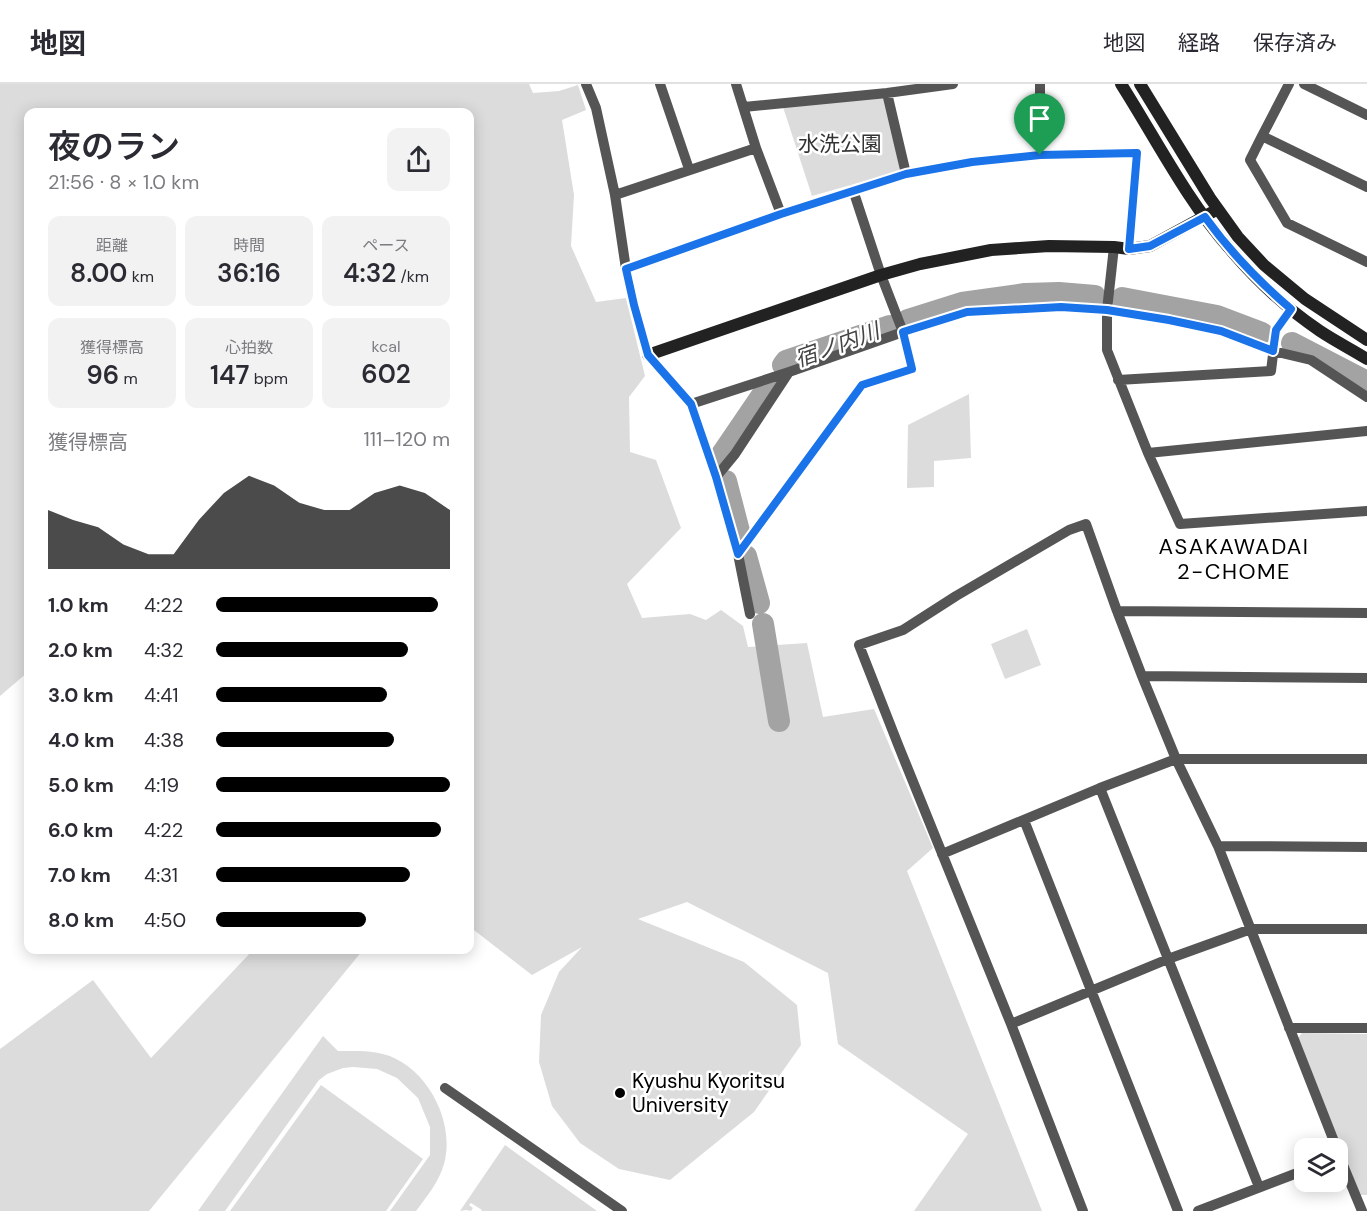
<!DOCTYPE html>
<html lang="ja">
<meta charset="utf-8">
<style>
body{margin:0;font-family:"DM Sans","Noto Sans JP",sans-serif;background:#f2f2f3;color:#2b2b33;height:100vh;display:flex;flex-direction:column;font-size:22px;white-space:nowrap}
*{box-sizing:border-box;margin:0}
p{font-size:20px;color:#7c7c81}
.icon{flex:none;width:33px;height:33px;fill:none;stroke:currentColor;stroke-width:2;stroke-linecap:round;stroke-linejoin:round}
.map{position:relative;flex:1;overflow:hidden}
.details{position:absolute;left:24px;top:24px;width:450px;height:846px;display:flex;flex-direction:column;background:#fff;border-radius:12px;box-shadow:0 3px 15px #0003}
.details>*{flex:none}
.fabs{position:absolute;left:1294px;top:1054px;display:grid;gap:12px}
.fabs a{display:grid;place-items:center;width:54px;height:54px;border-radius:12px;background:#fff;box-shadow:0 3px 15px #0003;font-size:30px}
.pin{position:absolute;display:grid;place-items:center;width:51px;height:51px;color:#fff;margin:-62px -26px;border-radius:50% 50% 50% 0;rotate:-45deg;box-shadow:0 0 6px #0007}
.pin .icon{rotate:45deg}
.round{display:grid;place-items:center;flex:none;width:63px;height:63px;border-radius:12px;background:#f2f2f3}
.overview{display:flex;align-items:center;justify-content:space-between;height:102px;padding:0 24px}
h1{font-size:33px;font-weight:600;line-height:45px}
.figures{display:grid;grid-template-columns:repeat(3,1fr);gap:9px;height:102px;padding:6px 24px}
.figures div{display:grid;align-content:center;border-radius:12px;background:#f2f2f3;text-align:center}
.figures b{font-size:26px;font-weight:600}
.figures small{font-size:16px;font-weight:400}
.figures p{font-size:16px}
.chart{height:168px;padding:12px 24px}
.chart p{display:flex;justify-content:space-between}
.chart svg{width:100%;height:108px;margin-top:6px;fill:#000;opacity:.7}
ul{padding:0 24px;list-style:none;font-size:20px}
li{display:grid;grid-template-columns:96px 72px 1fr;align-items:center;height:45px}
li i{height:15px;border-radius:8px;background:#000}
header{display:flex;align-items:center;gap:36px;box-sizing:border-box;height:84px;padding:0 30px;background:#fff;border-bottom:2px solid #e1e1e2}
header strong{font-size:28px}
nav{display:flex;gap:33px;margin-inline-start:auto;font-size:21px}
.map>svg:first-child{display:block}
.green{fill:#dcdcdc}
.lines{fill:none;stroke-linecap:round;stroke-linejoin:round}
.river{stroke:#a3a3a3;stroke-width:22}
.street{stroke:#555;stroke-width:10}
.secondary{stroke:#222;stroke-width:12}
.route-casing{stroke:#fff;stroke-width:12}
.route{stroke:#1a73e8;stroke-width:8}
.poi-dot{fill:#000;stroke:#fff;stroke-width:2}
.labels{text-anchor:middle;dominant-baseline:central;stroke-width:5;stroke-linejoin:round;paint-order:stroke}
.park-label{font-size:21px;fill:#333;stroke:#fff}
.poi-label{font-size:21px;fill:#000;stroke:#fff;text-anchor:start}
.water-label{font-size:22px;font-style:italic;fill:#444;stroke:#fff}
.neighbourhood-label{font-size:22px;letter-spacing:1.5px;fill:#000;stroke:#fff}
</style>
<header>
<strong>地図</strong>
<nav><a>地図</a><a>経路</a><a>保存済み</a></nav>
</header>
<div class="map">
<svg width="1367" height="1127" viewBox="0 0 1367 1127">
<rect width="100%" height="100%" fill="#fff"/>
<path class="green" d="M 0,0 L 529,0 L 533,9 L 559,7 L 578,1 L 586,26 L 562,36 L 574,111 L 571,162 L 596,218 L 626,214 L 645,292 L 629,313 L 630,368 L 656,376 L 681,444 L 627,500 L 642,534 L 690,530 L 706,536 L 721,526 L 743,542 L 748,563 L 807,559 L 823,633 L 874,625 L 933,764 L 907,787 L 1042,1127 L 914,1127 L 968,1050 L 838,960 L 828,889 L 687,818 L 638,835 L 744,878 L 797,921 L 801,961 L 754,1028 L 670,1096 L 619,1085 L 580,1059 L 552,1022 L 539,978 L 541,931 L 559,888 L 582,863 L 532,891 L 470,843 L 470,28 L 28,28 L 28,588 L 0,612 Z
M 885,13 L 900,87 L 812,112 L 783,23 Z
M 969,310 L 971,374 L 934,377 L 934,403 L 907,404 L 908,341 Z
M 1027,545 L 1041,581 L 1005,595 L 991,560 Z
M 253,866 L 363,866 L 149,1127 L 0,1127 L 0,965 L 93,896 L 151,974 Z
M 1302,949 L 1367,950 L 1367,1111 L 1360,1111 L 1359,1108 L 1298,954 Z
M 323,952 L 338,967 C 352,967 369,966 383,970 C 426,981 456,1037 444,1080 C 439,1098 427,1112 416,1127 L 390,1127 L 430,1071 L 430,1043 L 418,1014 L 397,994 L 377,985 L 353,983 L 343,984 L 327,990 L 319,996 L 225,1127 L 198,1127 Z
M 321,1001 L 423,1075 L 386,1127 L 230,1127 Z
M 505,1061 L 597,1127 L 481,1127 L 482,1126 L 471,1119 L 469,1121 L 473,1124 L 471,1127 L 466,1126 L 460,1127 Z"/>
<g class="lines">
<path class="river" d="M 1122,214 L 1217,232 L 1262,249
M 908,236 L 962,219 L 1025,210 L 1059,209 L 1095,212
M 1292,259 L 1367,298
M 783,281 L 786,277 L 890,242
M 720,373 L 767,304
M 726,397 L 740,451
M 746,472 L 759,519
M 763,540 L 779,637"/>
<path class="street" d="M 586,0 L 596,24 L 615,111 L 626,185 L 634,221 L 648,271 L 691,320 L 716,393 L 738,470 L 750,530
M 660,0 L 689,85
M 736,0 L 756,64 L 781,130
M 1040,0 L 1040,71
M 1289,0 L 1262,52 L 1367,103
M 1304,0 L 1367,31
M 887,9 L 906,90
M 744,23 L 887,9 L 953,0
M 1262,52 L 1250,76 L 1287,139 L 1367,178
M 615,111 L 756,64
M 1114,163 L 1107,226 L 1107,266 L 1148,369 L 1180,440 L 1367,427
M 626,185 L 781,130 L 906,90 L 972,78 L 1040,71 L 1137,69 L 1129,165
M 1118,296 L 1271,287 L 1276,246 L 1291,225
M 691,320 L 789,288 L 903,248 L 967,228 L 1061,223 L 1107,226 L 1169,236 L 1221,247 L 1273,267 L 1311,276 L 1367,313
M 1148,369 L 1367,347
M 716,393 L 735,370 L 789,288
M 738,470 L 862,301 L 912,285 L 903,248 L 881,191 L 853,106
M 1117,527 L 1367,529
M 1142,592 L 1367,594
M 1100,704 L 1259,1103
M 1024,736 L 1178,1127
M 1218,762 L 1367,763
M 942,770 L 1100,704 L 1176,675 L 1367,675
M 1011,940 L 1168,875 L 1251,845 L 1367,845
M 1289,944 L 1367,944
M 445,1004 L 622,1127
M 1338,1069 L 1362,1127
M 1083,1127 L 1011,940 L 899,663 L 859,561 L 903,546 L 956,512 L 1069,446 L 1086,440 L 1117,527 L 1142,592 L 1176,675 L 1218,762 L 1337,1065
M 1198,1127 L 1305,1086"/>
<path class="secondary" d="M 1121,0 C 1156,55 1186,115 1229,164 C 1255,195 1286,224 1320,247 C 1335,257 1351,265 1367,275
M 1140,0 L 1210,114 L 1238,153 L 1264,181 L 1305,215 L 1367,256
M 648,271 L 881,191 L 920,180 L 991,166 L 1049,162 L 1114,163 L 1129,165 L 1150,162 L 1218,125"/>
</g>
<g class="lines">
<g class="route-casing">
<path id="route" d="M 1137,69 L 1129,165 L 1150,162 L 1205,133 C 1231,169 1257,196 1291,225 L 1276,246 L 1273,267 L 1221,247 L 1169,236 L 1107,226 L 1061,223 L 967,228 L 903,248 L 912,285 L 862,301 L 738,470 L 716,393 L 691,320 L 648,271 L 634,221 L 626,185 L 781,130 L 906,90 L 972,78 L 1040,71 Z"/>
</g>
<use href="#route" class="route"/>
</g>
<circle class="poi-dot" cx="620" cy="1009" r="6"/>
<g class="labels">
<g class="park-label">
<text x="840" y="60">水洗公園</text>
</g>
<g class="poi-label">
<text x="632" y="997">Kyushu Kyoritsu<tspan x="632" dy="24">University</tspan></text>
</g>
<g class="water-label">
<text transform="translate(837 261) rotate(-20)">宿ノ内川</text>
</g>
<g class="neighbourhood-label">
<text x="1234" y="462">ASAKAWADAI<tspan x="1234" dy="25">2-CHOME</tspan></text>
</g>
</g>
</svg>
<div class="fabs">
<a><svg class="icon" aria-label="layers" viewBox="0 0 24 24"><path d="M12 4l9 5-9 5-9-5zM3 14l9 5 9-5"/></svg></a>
</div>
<div class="pin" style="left:1040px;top:71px;background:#1e9e55"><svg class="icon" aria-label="arrive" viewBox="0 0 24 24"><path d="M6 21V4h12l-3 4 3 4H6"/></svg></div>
<section class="details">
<div class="overview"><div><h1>夜のラン</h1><p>21:56 · 8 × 1.0 km</p></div><a class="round"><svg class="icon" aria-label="share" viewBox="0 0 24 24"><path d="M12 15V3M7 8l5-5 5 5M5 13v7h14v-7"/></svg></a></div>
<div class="figures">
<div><p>距離</p><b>8.00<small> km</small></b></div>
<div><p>時間</p><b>36:16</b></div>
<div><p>ペース</p><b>4:32<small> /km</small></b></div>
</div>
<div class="figures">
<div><p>獲得標高</p><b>96<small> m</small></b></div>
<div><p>心拍数</p><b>147<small> bpm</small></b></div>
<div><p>kcal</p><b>602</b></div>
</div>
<div class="chart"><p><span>獲得標高</span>111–120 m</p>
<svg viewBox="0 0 160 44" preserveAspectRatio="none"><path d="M0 44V20L10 24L20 27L30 34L40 38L50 38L60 24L70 13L80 6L90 10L100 17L110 20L120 20L130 13L140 10L150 13L160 20V44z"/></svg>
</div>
<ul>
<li><b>1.0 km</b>4:22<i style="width:95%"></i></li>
<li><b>2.0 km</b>4:32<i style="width:82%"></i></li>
<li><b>3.0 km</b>4:41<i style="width:73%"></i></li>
<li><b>4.0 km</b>4:38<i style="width:76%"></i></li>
<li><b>5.0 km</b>4:19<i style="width:100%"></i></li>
<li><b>6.0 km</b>4:22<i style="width:96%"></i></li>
<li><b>7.0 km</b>4:31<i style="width:83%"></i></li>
<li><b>8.0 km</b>4:50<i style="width:64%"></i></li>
</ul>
</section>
</div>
